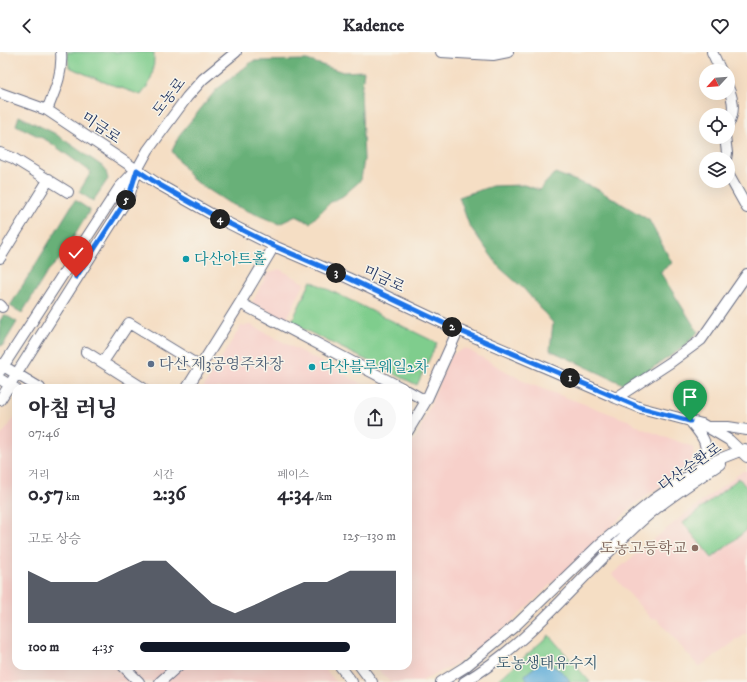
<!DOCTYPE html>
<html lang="ko">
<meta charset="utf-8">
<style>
body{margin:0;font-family:"IM FELL DW Pica","Noto Serif KR",serif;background:#f7f7f7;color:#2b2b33;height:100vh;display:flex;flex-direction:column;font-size:15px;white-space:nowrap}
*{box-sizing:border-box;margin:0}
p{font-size:13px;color:#7c7c81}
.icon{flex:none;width:22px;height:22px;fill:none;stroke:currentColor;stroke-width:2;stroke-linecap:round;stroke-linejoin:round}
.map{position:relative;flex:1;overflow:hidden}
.drawer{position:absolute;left:12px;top:332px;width:400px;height:286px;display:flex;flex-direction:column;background:#fff;border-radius:12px;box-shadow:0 4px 16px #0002}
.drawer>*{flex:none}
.needle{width:26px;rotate:244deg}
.buttons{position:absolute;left:699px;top:12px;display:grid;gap:8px}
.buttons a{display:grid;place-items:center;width:36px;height:36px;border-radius:50%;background:#fff;box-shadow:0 4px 16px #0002;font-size:20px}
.pin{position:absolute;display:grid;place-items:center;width:34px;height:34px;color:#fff;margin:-41px -17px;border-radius:50% 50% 50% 0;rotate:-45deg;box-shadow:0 0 4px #0007}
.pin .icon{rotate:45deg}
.km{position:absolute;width:20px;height:20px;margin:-10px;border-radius:50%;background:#222;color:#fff;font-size:11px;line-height:20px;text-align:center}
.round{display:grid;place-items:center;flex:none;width:42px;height:42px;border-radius:21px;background:#f7f7f7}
.overview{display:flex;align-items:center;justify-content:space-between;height:68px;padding:0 16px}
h1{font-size:22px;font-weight:800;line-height:30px}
.stats{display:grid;grid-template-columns:repeat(3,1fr);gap:6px;height:68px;padding:4px 16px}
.stats div{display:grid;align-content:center}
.stats b{font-size:20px;font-weight:800}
.stats small{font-size:11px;font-weight:400}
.stats p{font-size:11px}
.chart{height:112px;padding:8px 16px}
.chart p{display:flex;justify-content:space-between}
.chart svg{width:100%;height:72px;margin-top:4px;fill:#111827;opacity:.7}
ul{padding:0 16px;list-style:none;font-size:13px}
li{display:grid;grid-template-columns:64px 48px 1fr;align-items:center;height:30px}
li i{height:10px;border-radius:5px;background:#111827}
header{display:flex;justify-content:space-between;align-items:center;height:52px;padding:0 16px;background:#fff;font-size:18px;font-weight:800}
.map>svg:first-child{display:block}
.built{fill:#f7d0ca}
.green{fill:#7fcd8d;stroke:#4d7e76}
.forest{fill:#67b078;stroke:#41706b}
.water{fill:#60add9;stroke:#3e6e9c}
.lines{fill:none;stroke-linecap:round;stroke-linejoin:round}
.minor-casing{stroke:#676c82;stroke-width:12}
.minor{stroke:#fff;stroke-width:10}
.route-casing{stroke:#fff;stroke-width:8}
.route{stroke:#1a73e8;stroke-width:5}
.culture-dot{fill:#0f9aa8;stroke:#f7f3e8;stroke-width:1.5}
.service-dot{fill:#5c6f8a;stroke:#f7f3e8;stroke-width:1.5}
.education-dot{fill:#8d6e63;stroke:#f7f3e8;stroke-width:1.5}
.labels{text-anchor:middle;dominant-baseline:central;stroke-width:3;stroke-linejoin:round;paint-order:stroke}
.street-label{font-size:15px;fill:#1b2f5e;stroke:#f7f3e8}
.culture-label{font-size:15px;fill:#0d838f;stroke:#f7f3e8;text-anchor:start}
.service-label{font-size:15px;fill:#4e5e75;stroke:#f7f3e8;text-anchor:start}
.education-label{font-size:15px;fill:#785e54;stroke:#f7f3e8;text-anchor:end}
.park-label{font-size:15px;fill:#34566a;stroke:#f7f3e8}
</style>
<header><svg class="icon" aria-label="back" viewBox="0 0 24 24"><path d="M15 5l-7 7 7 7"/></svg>Kadence<svg class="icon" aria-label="heart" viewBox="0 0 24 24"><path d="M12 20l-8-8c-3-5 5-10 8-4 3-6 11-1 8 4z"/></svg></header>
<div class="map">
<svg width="747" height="630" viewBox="0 0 747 630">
<rect width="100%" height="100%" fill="#f7f3e8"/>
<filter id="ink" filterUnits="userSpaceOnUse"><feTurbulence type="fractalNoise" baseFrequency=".025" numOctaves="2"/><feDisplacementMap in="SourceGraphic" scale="8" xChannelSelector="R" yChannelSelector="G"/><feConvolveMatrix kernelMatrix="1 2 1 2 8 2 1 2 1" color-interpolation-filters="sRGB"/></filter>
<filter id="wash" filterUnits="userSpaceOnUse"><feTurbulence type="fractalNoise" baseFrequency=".012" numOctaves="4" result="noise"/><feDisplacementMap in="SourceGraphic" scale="16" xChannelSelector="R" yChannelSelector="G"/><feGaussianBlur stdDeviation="0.9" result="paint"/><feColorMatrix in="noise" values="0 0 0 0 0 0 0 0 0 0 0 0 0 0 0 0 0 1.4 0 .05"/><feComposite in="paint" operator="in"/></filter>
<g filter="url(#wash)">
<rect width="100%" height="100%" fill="#f5dec4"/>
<path class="built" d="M 279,217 L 305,231 L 286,268 L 252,251 L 267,222 Z
M 251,273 L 370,336 L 203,336 L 241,274 Z
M 465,296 L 527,331 L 630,369 L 641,376 L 693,395 L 694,410 L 634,453 L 507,574 L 458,611 L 420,630 L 390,630 L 375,614 L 408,614 L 408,396 L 417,384 L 451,303 Z
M 16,364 L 16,614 L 323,614 L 336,630 L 0,630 L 0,385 Z
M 743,419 L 747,419 L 747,581 L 699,615 L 656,566 L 652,568 L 612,522 L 676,469 Z"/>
<path class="green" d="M 67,0 L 154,0 C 154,20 153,28 141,43 L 104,30 L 69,15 Z
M 311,229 L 437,291 L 417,333 L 291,271 Z
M 739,426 L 747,436 L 747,478 L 712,506 L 683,471 Z
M 549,583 L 590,630 L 496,630 Z"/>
<path class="forest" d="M 307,8 L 343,20 L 364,19 L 361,40 L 364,107 L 361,128 L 343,144 L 331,150 L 310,171 L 296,164 L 279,172 L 229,151 L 192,127 L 172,99 L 180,82 L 216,38 L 253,9 Z
M 19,64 L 54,81 L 105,116 L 108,127 L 93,149 L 79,140 L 91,120 L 48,89 L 16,73 Z
M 555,121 L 595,136 L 649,168 L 672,211 L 660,220 L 698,280 L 684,295 L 636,327 L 623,332 L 550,298 L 553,271 L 524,237 L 500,216 L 469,173 L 459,145 L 492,134 L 524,133 L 539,138 Z
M 75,148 L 90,158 L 61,206 L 48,219 L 22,261 L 10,254 Z
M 4,262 L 17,270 L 3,293 L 0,294 L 0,269 Z"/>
<path class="water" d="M 540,611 C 550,611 566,620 570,630 L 528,630 L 525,624 L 526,622 Z"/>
</g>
<g filter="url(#ink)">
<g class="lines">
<g class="minor-casing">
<path id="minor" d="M 441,0 L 493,3 L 508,0
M 712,0 L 721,19
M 728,35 C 734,49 735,60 728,73
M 0,41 L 47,58 L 158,132 L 220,167 L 274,194 L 348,226 L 458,278 L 616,346 L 641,356 L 702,372 L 729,388 L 747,405
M 47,58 C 55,38 63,22 61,0
M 725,85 L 727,101 L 726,107
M 0,101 L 13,106 L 68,140
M 728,122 L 747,156
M 0,206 L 49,127
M 240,251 L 402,336
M 0,253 L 2,255
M 86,300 L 143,336
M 103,310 L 129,271 L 201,315
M 0,312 L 40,336
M 0,319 L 119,136 L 135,119
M 0,327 L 16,337
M 187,336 L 240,251 L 274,194
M 408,339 L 426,349
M 616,346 L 671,310 L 701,288 L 747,222
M 0,348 L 129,144 L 137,118 L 148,98 L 187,45 L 203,27 L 236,0
M 690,369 C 704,386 709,391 704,413
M 709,375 L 728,375 L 747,378
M 408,379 L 426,349 L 458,278
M 123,614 L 139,630
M 340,614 L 352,630
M 360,614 L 372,630
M 160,630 L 178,614
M 441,630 L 465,615 L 515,574 L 601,491 L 653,448 L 704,413 L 745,397
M 464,630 C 522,596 563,545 610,499 C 624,485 638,471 653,459 C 674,442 697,427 720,412"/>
</g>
<use href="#minor" class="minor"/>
</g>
</g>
<g class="lines" filter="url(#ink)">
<g class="route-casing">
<path id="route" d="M 76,225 L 129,144 L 137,118 L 158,132 L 220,167 L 274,194 L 348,226 L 458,278 L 641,356 L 690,369"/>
</g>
<use href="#route" class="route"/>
</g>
<g class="culture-dot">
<circle cx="186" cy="207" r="4"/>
<circle cx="312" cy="315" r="4"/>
</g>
<circle class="service-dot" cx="151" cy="312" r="4"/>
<circle class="education-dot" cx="695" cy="496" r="4"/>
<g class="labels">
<g class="street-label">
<text transform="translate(169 45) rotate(-52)">도농로</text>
<text transform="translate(101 76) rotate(34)">미금로</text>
<text transform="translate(384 227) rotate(25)">미금로</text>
<text transform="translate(690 415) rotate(-35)">다산순환로</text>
</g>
<g class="culture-label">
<text x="194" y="207">다산아트홀</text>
<text x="320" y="315">다산블루웨일2차</text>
</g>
<g class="service-label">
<text x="159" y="312">다산 제3공영주차장</text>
</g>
<g class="education-label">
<text x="687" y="496">도농고등학교</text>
</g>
<g class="park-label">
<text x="547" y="611">도농생태유수지</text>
</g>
</g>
</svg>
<div class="buttons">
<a><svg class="needle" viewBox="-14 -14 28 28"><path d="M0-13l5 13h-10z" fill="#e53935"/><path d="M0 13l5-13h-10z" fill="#7c7c81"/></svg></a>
<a><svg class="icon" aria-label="locate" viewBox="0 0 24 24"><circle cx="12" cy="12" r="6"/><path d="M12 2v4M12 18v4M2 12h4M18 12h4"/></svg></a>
<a><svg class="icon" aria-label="layers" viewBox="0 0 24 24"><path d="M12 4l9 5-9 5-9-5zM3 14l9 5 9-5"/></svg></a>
</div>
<div class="pin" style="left:690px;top:369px;background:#1e9e55"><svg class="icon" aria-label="arrive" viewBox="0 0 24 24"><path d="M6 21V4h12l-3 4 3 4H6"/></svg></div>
<div class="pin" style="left:76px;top:225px;background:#d93025"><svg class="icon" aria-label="check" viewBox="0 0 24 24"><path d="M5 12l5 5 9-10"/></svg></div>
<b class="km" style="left:570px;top:326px">1</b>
<b class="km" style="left:452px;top:275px">2</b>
<b class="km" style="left:336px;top:221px">3</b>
<b class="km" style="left:220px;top:167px">4</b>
<b class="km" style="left:126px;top:148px">5</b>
<section class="drawer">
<div class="overview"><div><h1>아침 러닝</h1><p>07:46</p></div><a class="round"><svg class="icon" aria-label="share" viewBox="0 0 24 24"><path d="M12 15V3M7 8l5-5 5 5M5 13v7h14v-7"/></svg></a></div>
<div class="stats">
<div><p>거리</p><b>0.57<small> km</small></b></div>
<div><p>시간</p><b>2:36</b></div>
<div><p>페이스</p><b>4:34<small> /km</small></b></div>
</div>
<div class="chart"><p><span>고도 상승</span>125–130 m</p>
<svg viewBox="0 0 160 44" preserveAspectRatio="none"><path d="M0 44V12L10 19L20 19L30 19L40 12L50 6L60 6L70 19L80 32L90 38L100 32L110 25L120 19L130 19L140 12L150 12L160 12V44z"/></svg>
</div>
<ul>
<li><b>100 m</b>4:35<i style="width:82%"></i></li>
</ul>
</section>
</div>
